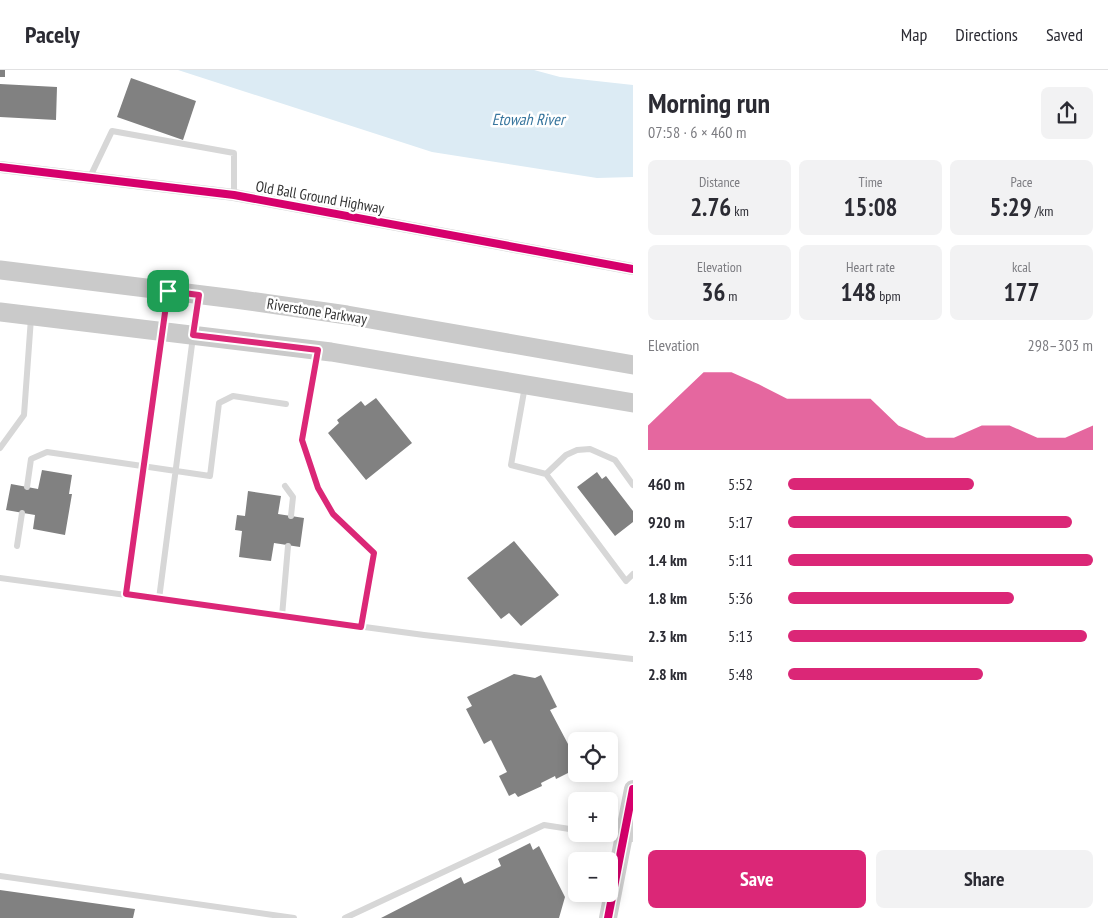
<!DOCTYPE html>
<meta charset="utf-8">
<style>
body{margin:0;font-family:"PT Sans Narrow",sans-serif;background:#f2f2f3;color:#2b2b33;height:100vh;display:flex;flex-direction:column;font-size:19px;white-space:nowrap}
*{box-sizing:border-box;margin:0}
p{font-size:16px;color:#7c7c81}
.icon{flex:none;width:28px;height:28px;fill:none;stroke:currentColor;stroke-width:2;stroke-linecap:round;stroke-linejoin:round}
.map{position:relative;flex:1;overflow:hidden}
.drawer{display:flex;flex-direction:column;background:#fff;width:475px}
.drawer>*{flex:none}
.controls{position:absolute;left:568px;top:662px;display:grid;gap:10px}
.controls a{display:grid;place-items:center;width:50px;height:50px;border-radius:8px;background:#fff;box-shadow:0 2px 12px #0003;font-size:25px}
.pin{position:absolute;display:grid;place-items:center;width:42px;height:42px;color:#fff;margin:-21px;border-radius:10px;box-shadow:0 2px 8px #0006}
.round{display:grid;place-items:center;flex:none;width:52px;height:52px;border-radius:8px;background:#f2f2f3}
.head{display:flex;align-items:center;justify-content:space-between;height:85px;padding:0 15px}
h1{font-size:28px;font-weight:800;line-height:38px}
.stats{display:grid;grid-template-columns:repeat(3,1fr);gap:8px;height:85px;padding:5px 15px}
.stats div{display:grid;align-content:center;border-radius:8px;background:#f2f2f3;text-align:center}
.stats b{font-size:25px;font-weight:800}
.stats small{font-size:14px;font-weight:400}
.stats p{font-size:14px}
.chart{height:140px;padding:10px 15px}
.chart p{display:flex;justify-content:space-between}
.chart svg{width:100%;height:90px;margin-top:5px;fill:#db2777;opacity:.7}
.action{display:flex;gap:10px;margin-top:auto;padding:10px 15px}
.action a{flex:1;height:58px;border-radius:8px;background:#db2777;color:#fff;font-size:20px;font-weight:800;line-height:58px;text-align:center}
.action a+a{background:#f2f2f3;color:#2b2b33}
ul{padding:0 15px;list-style:none;font-size:16px}
li{display:grid;grid-template-columns:80px 60px 1fr;align-items:center;height:38px}
li i{height:12px;border-radius:6px;background:#db2777}
header{display:flex;align-items:center;gap:30px;box-sizing:border-box;height:70px;padding:0 25px;background:#fff;border-bottom:1px solid #e1e1e2}
header strong{font-size:24px}
nav{display:flex;gap:28px;margin-inline-start:auto;font-size:18px}
main{display:flex;flex:1;min-height:0}
.map>svg:first-child{display:block}
.water{fill:#dcebf4}
.building{fill:#818181}
.lines{fill:none;stroke-linecap:round;stroke-linejoin:round}
.lane{stroke:#d7d7d7;stroke-width:6}
.street{stroke:#d7d7d7;stroke-width:12}
.secondary{stroke:#d0d0d0;stroke-width:18}
.primary{stroke:#cacaca;stroke-width:19}
.cycleway-casing{stroke:#fff;stroke-width:11}
.cycleway{stroke:#d6006c;stroke-width:8}
.route-casing{stroke:#fff;stroke-width:10}
.route{stroke:#db2777;stroke-width:6}
.labels{text-anchor:middle;dominant-baseline:central;stroke-width:5;stroke-linejoin:round;paint-order:stroke}
.street-label{font-size:15px;fill:#333;stroke:#fff}
.water-label{font-size:16px;font-style:italic;fill:#38769e;stroke:#fff}
</style>
<header>
<strong>Pacely</strong>
<nav><a>Map</a><a>Directions</a><a>Saved</a></nav>
</header>
<main>
<div class="map">
<svg width="633" height="848" viewBox="0 0 633 848">
<rect width="100%" height="100%" fill="#fff"/>
<path class="water" d="M 178,0 L 534,0 L 560,7 L 633,15 L 633,107 L 597,108 L 432,82 Z"/>
<path class="building" d="M 0,0 L 5,0 L 5,7 L 0,7 Z
M 131,8 L 196,31 L 183,70 L 117,47 Z
M 0,14 L 57,17 L 56,50 L 0,47 Z
M 376,328 L 412,373 L 366,410 L 328,363 L 339,353 L 337,350 L 361,331 L 365,336 Z
M 42,400 L 72,405 L 69,424 L 72,424 L 65,465 L 33,459 L 35,445 L 6,440 L 11,414 L 38,419 Z
M 597,402 L 602,409 L 606,406 L 633,441 L 633,452 L 615,466 L 577,417 Z
M 248,421 L 281,426 L 278,444 L 304,448 L 300,477 L 274,473 L 271,491 L 239,487 L 242,461 L 235,460 L 237,445 L 245,446 Z
M 514,471 L 559,525 L 521,556 L 509,543 L 501,549 L 467,508 Z
M 514,604 L 535,608 L 541,605 L 557,637 L 550,640 L 568,674 L 574,671 L 576,675 L 576,699 L 556,709 L 555,706 L 541,713 L 542,716 L 518,727 L 515,723 L 509,726 L 499,706 L 507,702 L 491,670 L 484,674 L 466,639 L 472,636 L 467,627 Z
M 530,773 L 533,780 L 539,776 L 565,827 L 559,848 L 381,848 L 461,807 L 464,814 L 501,796 L 498,789 Z
M 0,820 L 135,839 L 133,848 L 0,848 Z"/>
<g class="lines">
<path class="lane" d="M 90,107 L 112,61 L 234,83 L 234,125
M 318,282 L 302,370 L 318,418 L 333,444 L 374,483 L 361,557
M 525,316 L 511,395 L 546,404 L 626,511 L 633,504
M 0,378 L 24,345 L 31,248
M 546,404 L 566,385 L 577,380 L 590,379 L 615,390 L 633,415
M 285,416 L 293,427 L 291,446
M 27,417 L 31,389 L 47,382 L 210,406 L 219,333 L 233,326 L 286,334
M 17,476 L 22,443
M 0,508 L 424,565 L 633,589
M 127,524 L 168,222
M 159,529 L 198,228
M 282,546 L 288,476
M 603,764 L 633,769
M 0,806 L 294,848
M 345,848 L 544,755 L 576,760"/>
<path class="street" d="M 0,97 L 234,125 L 633,199"/>
<path class="secondary" d="M 608,848 L 633,719"/>
<path class="primary" d="M 0,200 L 235,229 L 347,245 L 633,295
M 0,242 L 331,282 L 633,333"/>
<g class="cycleway-casing">
<path id="cycleway" d="M 0,97 L 234,125 L 633,199
M 608,848 L 633,719"/>
</g>
<use href="#cycleway" class="cycleway"/>
</g>
<g class="lines">
<g class="route-casing">
<path id="route" d="M 168,221 L 199,225 L 193,265 L 318,280 L 302,370 L 318,418 L 333,444 L 374,483 L 361,557 L 126,524 Z"/>
</g>
<use href="#route" class="route"/>
</g>
<g class="labels">
<g class="street-label">
<text transform="translate(320 127) rotate(10)">Old Ball Ground Highway</text>
<text transform="translate(317 241) rotate(9)">Riverstone Parkway</text>
</g>
<g class="water-label">
<text x="528" y="49">Etowah River</text>
</g>
</g>
</svg>
<div class="controls">
<a><svg class="icon" aria-label="locate" viewBox="0 0 24 24"><circle cx="12" cy="12" r="6"/><path d="M12 2v4M12 18v4M2 12h4M18 12h4"/></svg></a>
<a>+</a>
<a>−</a>
</div>
<div class="pin" style="left:168px;top:221px;background:#1e9e55"><svg class="icon" aria-label="arrive" viewBox="0 0 24 24"><path d="M6 21V4h12l-3 4 3 4H6"/></svg></div>
</div>
<section class="drawer">
<div class="head"><div><h1>Morning run</h1><p>07:58 · 6 × 460 m</p></div><a class="round"><svg class="icon" aria-label="share" viewBox="0 0 24 24"><path d="M12 15V3M7 8l5-5 5 5M5 13v7h14v-7"/></svg></a></div>
<div class="stats">
<div><p>Distance</p><b>2.76<small> km</small></b></div>
<div><p>Time</p><b>15:08</b></div>
<div><p>Pace</p><b>5:29<small> /km</small></b></div>
</div>
<div class="stats">
<div><p>Elevation</p><b>36<small> m</small></b></div>
<div><p>Heart rate</p><b>148<small> bpm</small></b></div>
<div><p>kcal</p><b>177</b></div>
</div>
<div class="chart"><p><span>Elevation</span>298–303 m</p>
<svg viewBox="0 0 160 44" preserveAspectRatio="none"><path d="M0 44V32L10 19L20 6L30 6L40 12L50 19L60 19L70 19L80 19L90 32L100 38L110 38L120 32L130 32L140 38L150 38L160 32V44z"/></svg>
</div>
<ul>
<li><b>460 m</b>5:52<i style="width:61%"></i></li>
<li><b>920 m</b>5:17<i style="width:93%"></i></li>
<li><b>1.4 km</b>5:11<i style="width:100%"></i></li>
<li><b>1.8 km</b>5:36<i style="width:74%"></i></li>
<li><b>2.3 km</b>5:13<i style="width:98%"></i></li>
<li><b>2.8 km</b>5:48<i style="width:64%"></i></li>
</ul>
<div class="action"><a>Save</a><a>Share</a></div>
</section>
</main>
